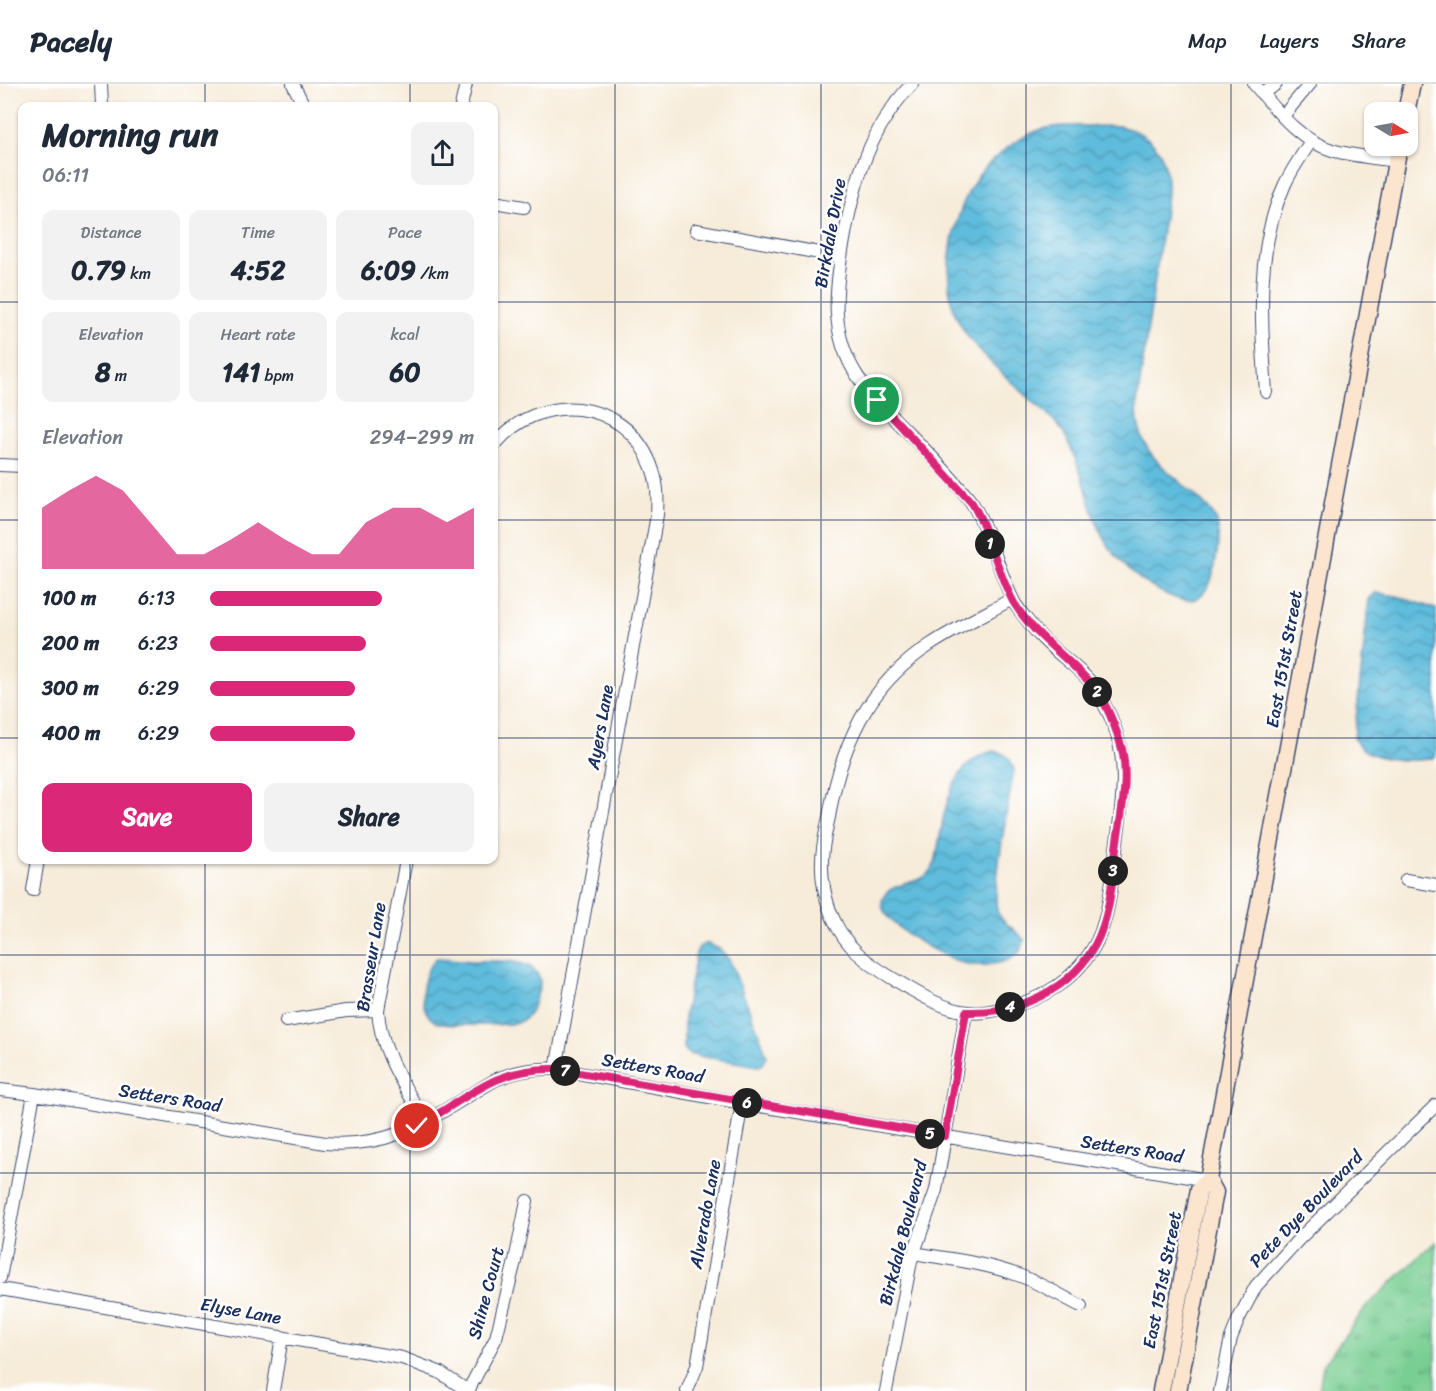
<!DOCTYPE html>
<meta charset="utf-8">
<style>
body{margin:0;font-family:Sriracha,sans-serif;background:#f2f2f3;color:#1f2937;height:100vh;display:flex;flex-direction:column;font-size:22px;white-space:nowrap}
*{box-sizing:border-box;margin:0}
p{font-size:20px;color:#747a83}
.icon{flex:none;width:33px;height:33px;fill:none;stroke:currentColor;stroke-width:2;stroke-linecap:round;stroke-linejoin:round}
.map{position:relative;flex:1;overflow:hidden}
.sheet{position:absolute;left:18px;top:18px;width:480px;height:762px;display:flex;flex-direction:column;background:#fff;border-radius:12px;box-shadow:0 2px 4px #0004}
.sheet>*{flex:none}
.needle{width:39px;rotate:100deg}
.tools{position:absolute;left:1364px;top:18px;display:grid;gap:12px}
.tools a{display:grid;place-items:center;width:54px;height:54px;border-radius:12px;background:#fff;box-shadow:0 2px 4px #0004;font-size:30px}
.pin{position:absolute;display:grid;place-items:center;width:51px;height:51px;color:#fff;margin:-26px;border:3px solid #fff;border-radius:50%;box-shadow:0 2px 6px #0007}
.km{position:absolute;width:30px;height:30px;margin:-15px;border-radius:50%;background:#222;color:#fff;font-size:16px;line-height:30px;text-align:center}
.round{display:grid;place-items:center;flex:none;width:63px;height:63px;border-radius:12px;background:#f2f2f3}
.overview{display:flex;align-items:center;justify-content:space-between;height:102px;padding:0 24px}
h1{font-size:33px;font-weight:700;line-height:45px}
.metrics{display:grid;grid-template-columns:repeat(3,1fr);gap:9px;height:102px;padding:6px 24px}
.metrics div{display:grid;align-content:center;border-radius:12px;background:#f2f2f3;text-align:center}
.metrics b{font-size:26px;font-weight:700}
.metrics small{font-size:16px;font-weight:400}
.metrics p{font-size:16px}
.chart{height:168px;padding:12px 24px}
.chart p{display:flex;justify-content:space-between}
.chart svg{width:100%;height:108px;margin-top:6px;fill:#db2777;opacity:.7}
.button{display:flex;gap:12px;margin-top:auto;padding:12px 24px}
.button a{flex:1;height:69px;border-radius:12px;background:#db2777;color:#fff;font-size:24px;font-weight:700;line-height:69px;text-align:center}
.button a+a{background:#f2f2f3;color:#1f2937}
ul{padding:0 24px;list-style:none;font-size:20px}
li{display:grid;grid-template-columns:96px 72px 1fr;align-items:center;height:45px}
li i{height:15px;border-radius:8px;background:#db2777}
header{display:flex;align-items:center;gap:36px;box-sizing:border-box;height:84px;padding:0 30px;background:#fff;border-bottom:2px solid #e0e1e3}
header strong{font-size:28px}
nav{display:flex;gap:33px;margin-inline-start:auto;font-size:21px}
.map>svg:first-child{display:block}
.grass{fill:url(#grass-tufts);stroke:#4a7f78;stroke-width:1.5}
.water{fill:url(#water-waves);stroke:#3c769d;stroke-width:1.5}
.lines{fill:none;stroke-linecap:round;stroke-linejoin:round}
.street-casing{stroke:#3c4b71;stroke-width:14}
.secondary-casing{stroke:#3c4b71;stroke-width:19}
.street{stroke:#fff;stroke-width:12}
.secondary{stroke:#fce5cf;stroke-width:16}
.route-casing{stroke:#fff;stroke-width:12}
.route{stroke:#db2777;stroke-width:8}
.grid{fill:none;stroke:#1b2f5e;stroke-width:1.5;stroke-opacity:0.55}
.labels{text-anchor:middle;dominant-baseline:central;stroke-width:5;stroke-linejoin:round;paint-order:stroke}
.street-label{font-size:18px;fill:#1b2f5e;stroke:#fff}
</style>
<header>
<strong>Pacely</strong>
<nav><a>Map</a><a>Layers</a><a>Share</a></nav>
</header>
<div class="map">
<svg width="1436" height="1307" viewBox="0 0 1436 1307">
<defs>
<pattern id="grass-tufts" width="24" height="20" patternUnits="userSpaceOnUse" patternTransform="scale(1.5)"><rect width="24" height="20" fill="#79cf93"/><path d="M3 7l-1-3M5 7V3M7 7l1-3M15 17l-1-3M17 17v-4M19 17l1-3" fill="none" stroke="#62a87b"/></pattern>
<pattern id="water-waves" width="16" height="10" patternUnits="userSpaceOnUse" patternTransform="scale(1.5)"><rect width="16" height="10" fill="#5ebcdc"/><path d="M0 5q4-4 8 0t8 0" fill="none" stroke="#4d99b6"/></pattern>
</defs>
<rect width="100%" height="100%" fill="#fff"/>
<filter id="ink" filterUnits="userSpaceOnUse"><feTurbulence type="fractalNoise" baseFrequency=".0167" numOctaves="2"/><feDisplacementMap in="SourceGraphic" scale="12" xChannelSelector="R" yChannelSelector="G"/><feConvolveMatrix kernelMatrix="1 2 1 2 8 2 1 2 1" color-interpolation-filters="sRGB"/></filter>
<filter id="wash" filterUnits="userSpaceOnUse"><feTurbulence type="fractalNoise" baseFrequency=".008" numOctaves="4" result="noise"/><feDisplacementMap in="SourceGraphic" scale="24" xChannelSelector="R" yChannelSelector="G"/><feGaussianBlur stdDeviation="1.35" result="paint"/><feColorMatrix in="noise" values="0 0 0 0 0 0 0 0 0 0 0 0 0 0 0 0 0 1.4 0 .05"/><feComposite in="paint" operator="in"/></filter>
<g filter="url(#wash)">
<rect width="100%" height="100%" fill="#f7ecda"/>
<path class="grass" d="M 1436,1157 L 1436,1307 L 1319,1307 L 1323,1281 L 1366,1223 Z"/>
<path class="water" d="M 1118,42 C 1161,50 1171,80 1166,119 L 1137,320 C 1136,373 1167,383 1200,416 C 1207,423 1214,429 1217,438 C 1220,448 1218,459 1217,470 C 1215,480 1214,492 1209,501 C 1201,516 1190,520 1175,514 C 1145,503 1117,480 1103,452 C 1093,433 1088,410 1081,390 C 1075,376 1071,361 1063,348 C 1056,337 1046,329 1037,321 C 1012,298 972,266 958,236 C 938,198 953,128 977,94 C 989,76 1018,53 1039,46 C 1061,39 1094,43 1118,42 Z
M 1375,509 L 1397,512 L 1436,525 L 1436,672 L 1433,674 C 1412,678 1363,678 1354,654 L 1369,515 Z
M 993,667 C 1005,668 1011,674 1014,686 C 1010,711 990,812 998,829 C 1003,840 1017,846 1024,856 C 1023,866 1017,872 1008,876 C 994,881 977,883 963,879 C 945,874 879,840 882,817 C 885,801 912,800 924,793 C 929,789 932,785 935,779 C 944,739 944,680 993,667 Z
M 706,859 L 720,865 L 730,877 L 763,960 L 767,973 L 763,980 L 759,982 L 693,971 L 689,970 L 684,964 L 684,934 L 696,869 L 699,863 Z
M 437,874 C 450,874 462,877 475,877 C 492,877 539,872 540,899 C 540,905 537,911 535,917 C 531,929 527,936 514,940 C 499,940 445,944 434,937 C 424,930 421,914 423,903 C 425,892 428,880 437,874 Z"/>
</g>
<g filter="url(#ink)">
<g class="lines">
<g class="street-casing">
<path id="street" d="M 101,0 L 102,22
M 293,0 L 304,22
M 912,0 C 870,44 854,98 844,156 C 835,204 829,250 858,293 C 867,306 878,317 888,328 C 916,357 947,386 972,419 C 991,450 998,487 1015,520 C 1024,532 1032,544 1043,555 C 1059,572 1082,585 1095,604 C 1101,613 1106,624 1111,634 C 1130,677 1122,720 1116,765 C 1112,795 1110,829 1097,857 C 1078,895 1041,917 1001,925 C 990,927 979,930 968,928 C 941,925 914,907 892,894 C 867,879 846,863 834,836 C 826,820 821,795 822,777 C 822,762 826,747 829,733 C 841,661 867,602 930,561 C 956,544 985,530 1012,515
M 1254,0 C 1276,25 1298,56 1332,66 C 1352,72 1375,74 1396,77
M 1262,10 L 1276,0
M 461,22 L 466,0
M 1283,32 L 1310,0
M 494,118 L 524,123
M 696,146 L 841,173
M 1266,308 C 1261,238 1255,165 1285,100 C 1292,85 1302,71 1311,57
M 494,362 C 537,306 625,313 651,381 C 658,398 658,414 657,431 L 556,985
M 0,381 L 22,382
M 406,776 L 378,926 C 380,968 405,1002 425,1038
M 1406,796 L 1436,801
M 33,806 L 38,776
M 286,937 L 346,927 L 378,926
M 0,1006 L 34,1010 L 325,1059 C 400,1065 436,1029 497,995 C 516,987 535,984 556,985 L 742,1019 L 1208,1096
M 914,1169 C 949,1175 985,1179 1018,1191 C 1040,1199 1061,1212 1081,1222
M 0,1194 L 34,1010
M 0,1205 L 402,1274 L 439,1288 L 468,1307
M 273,1307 L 282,1253
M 468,1307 L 496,1254 L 515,1177 L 527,1117
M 687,1307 L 697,1282 L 742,1019
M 886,1307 L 911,1177 L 936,1106 L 966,928
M 1220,1307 L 1231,1254 L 1239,1234 L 1256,1202 L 1299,1155 L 1436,1021"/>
</g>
<g class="secondary-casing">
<path id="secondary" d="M 1406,28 L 1412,0
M 1161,1307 L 1199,1105 L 1208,1096 L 1399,62
M 1178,1307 L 1215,1108 L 1208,1096"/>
</g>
<use href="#street" class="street"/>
<use href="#secondary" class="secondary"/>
</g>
</g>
<g class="lines" filter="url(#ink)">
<g class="route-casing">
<path id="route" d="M 417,1042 C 468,1015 494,983 556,985 L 945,1052 L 966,928 C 1024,930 1084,900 1103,842 C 1112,815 1113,785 1117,757 C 1122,725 1130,689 1120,658 C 1114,639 1105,616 1092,601 C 1067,572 1034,552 1014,519 C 996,487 991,450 972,419 L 877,316"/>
</g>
<use href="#route" class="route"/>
</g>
<path class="grid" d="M 205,0 L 205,22M 410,0 L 410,22M 615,0 L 615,1307M 821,0 L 821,1307M 1026,0 L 1026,1307M 1231,0 L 1231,1307M 0,218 L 22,218M 494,218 L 1436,218M 0,436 L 22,436M 494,436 L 1436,436M 0,654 L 22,654M 494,654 L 1436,654M 205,776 L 205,1307M 410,776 L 410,1307M 0,871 L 1436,871M 0,1089 L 1436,1089"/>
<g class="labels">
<g class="street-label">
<text transform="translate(830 149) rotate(-80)">Birkdale Drive</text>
<text transform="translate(1284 575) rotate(-80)">East 151st Street</text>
<text transform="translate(600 643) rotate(-80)">Ayers Lane</text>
<text transform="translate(371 873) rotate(-81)">Brasseur Lane</text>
<text transform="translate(653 984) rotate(10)">Setters Road</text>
<text transform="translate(170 1014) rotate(9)">Setters Road</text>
<text transform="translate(1132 1065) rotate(9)">Setters Road</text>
<text transform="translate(1306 1125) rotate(-46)">Pete Dye Boulevard</text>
<text transform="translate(705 1130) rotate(-80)">Alverado Lane</text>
<text transform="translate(903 1149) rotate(-76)">Birkdale Boulevard</text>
<text transform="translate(1162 1196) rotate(-79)">East 151st Street</text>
<text transform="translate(486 1209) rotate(-75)">Shine Court</text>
<text transform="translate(241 1227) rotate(10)">Elyse Lane</text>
</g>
</g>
</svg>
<div class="tools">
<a><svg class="needle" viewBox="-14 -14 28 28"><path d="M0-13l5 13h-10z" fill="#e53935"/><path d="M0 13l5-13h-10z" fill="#747a83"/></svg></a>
</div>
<div class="pin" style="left:877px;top:316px;background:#1e9e55"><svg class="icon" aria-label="arrive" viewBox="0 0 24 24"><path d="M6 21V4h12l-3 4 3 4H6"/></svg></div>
<div class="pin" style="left:417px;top:1042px;background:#d93025"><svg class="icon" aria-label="check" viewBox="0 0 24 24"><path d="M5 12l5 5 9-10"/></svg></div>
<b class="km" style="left:990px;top:460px">1</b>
<b class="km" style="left:1097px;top:608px">2</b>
<b class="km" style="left:1113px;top:787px">3</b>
<b class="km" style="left:1010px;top:923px">4</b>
<b class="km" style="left:930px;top:1050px">5</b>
<b class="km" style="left:747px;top:1019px">6</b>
<b class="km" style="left:565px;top:987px">7</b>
<section class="sheet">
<div class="overview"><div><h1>Morning run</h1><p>06:11</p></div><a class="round"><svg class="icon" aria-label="share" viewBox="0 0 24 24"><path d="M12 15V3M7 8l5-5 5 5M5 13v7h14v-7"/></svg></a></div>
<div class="metrics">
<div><p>Distance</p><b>0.79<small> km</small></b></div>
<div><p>Time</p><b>4:52</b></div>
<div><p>Pace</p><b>6:09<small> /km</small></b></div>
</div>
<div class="metrics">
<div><p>Elevation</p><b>8<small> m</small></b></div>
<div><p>Heart rate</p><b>141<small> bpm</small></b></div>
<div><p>kcal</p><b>60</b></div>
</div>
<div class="chart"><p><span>Elevation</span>294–299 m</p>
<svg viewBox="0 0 160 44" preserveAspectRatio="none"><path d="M0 44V19L10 12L20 6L30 12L40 25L50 38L60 38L70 32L80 25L90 32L100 38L110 38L120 25L130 19L140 19L150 25L160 19V44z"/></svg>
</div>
<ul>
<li><b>100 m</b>6:13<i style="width:65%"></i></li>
<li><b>200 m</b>6:23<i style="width:59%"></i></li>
<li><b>300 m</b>6:29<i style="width:55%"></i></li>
<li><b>400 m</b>6:29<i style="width:55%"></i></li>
</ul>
<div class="button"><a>Save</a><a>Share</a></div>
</section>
</div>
